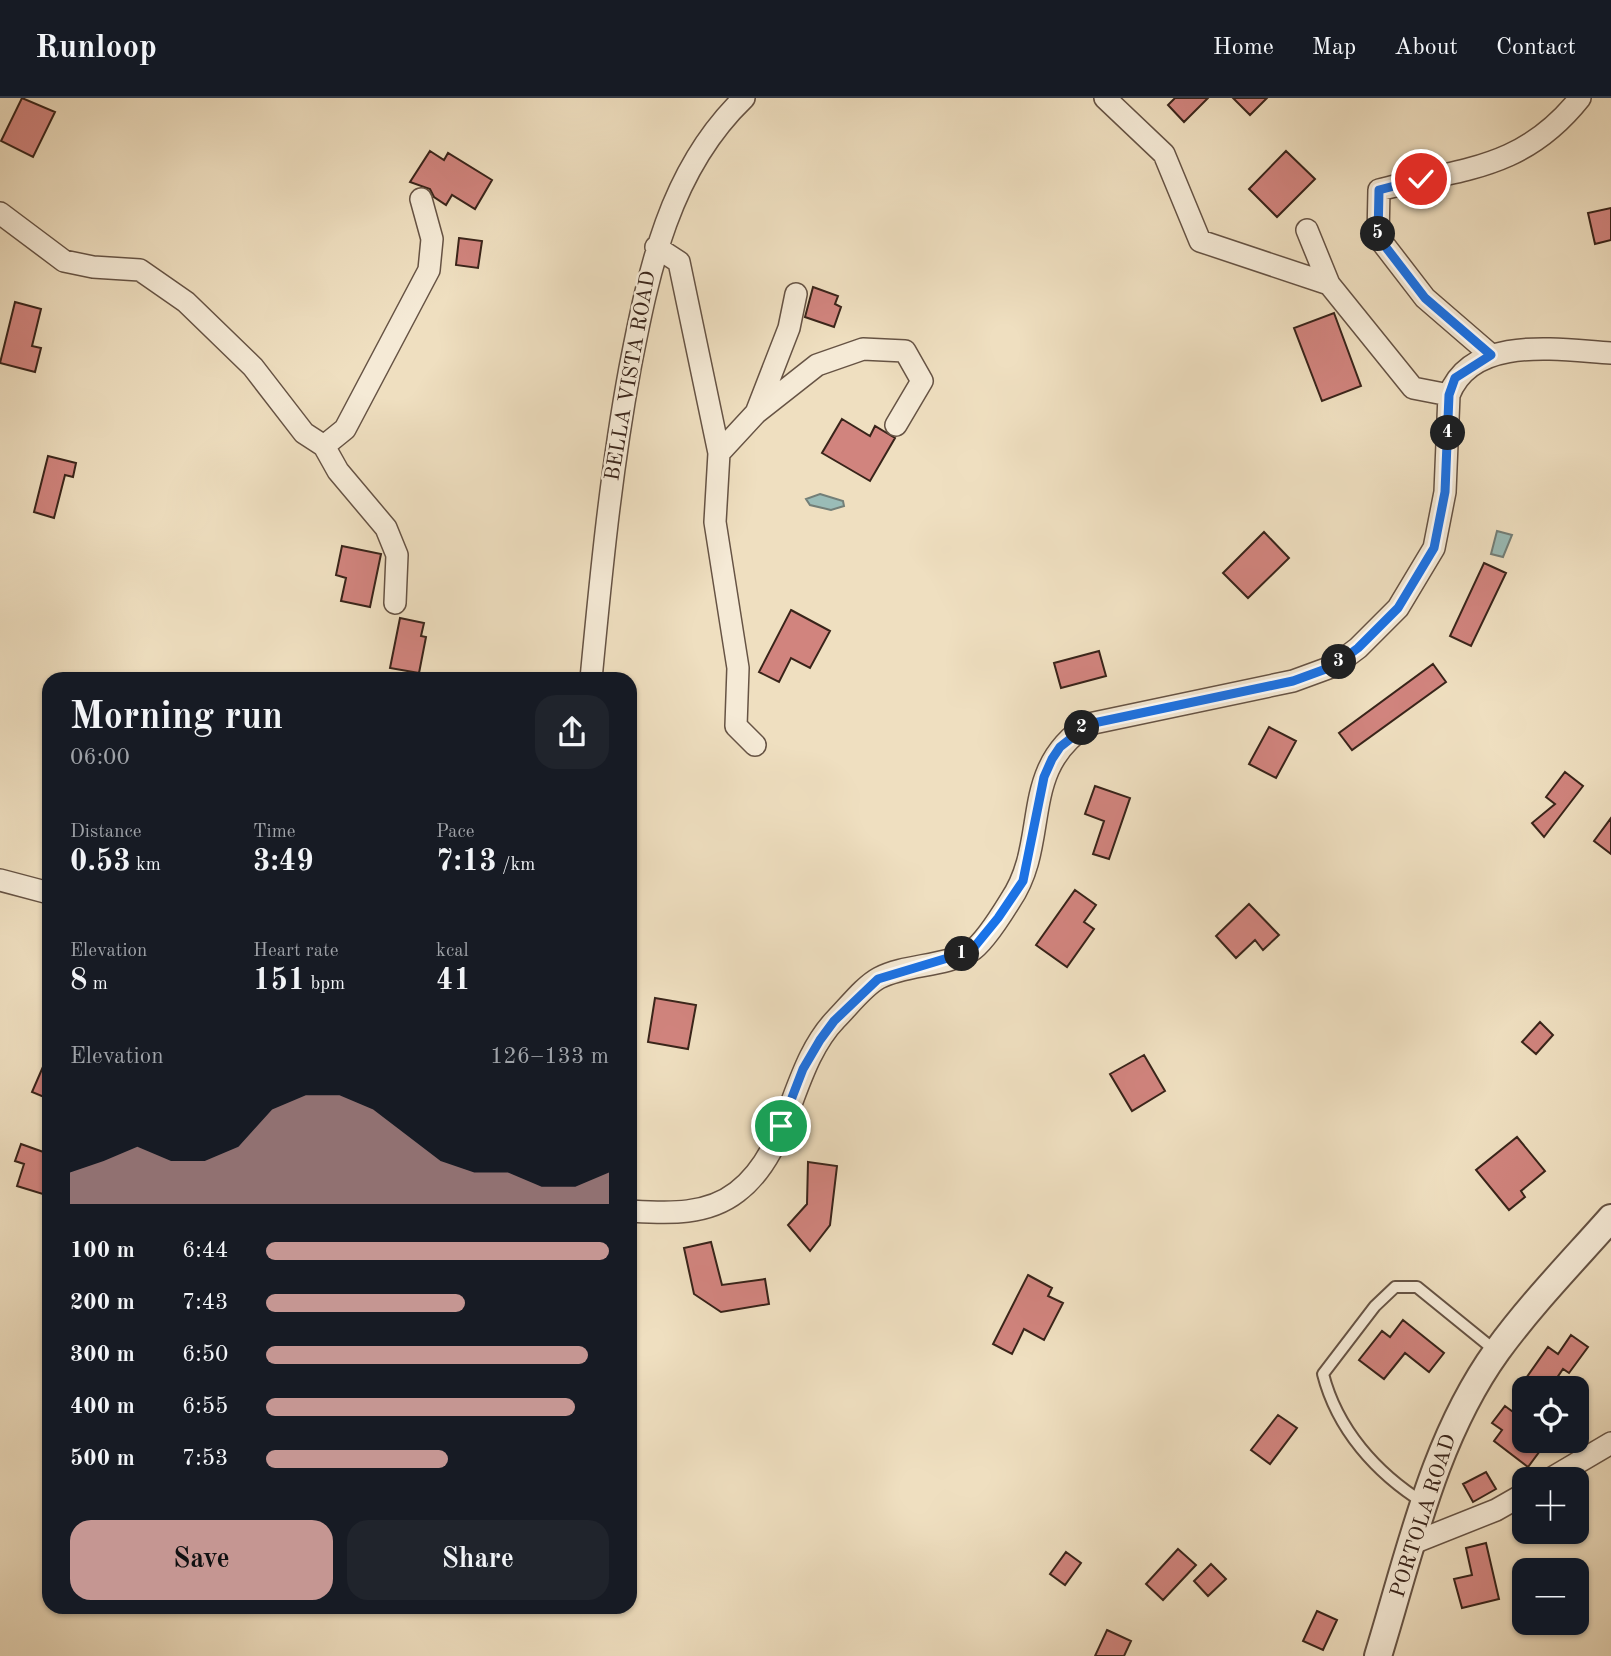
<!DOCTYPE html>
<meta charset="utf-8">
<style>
body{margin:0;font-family:"Old Standard TT",serif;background:#20242c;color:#f1f3f6;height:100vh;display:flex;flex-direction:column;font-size:26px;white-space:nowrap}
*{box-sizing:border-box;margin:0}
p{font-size:23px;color:#9ea1a6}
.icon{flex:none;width:38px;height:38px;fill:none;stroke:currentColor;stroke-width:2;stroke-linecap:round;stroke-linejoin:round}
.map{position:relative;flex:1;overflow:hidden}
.side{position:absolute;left:42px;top:574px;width:595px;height:942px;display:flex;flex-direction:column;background:#171b24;border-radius:21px;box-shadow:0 2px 5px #0004}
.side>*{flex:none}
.controls{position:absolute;left:1512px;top:1278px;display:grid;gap:14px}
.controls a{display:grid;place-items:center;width:77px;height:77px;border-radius:14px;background:#171b24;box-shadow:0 2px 5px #0004;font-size:35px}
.pin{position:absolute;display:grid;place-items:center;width:60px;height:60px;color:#fff;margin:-30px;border:4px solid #fff;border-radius:50%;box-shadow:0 2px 7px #0007}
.km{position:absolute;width:35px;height:35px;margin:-18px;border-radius:50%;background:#222;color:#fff;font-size:19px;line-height:35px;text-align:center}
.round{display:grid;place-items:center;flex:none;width:74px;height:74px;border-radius:21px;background:#20242c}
.head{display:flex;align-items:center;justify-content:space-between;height:119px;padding:0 28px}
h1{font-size:38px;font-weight:800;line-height:52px}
.metrics{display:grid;grid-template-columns:repeat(3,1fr);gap:10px;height:119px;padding:7px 28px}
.metrics div{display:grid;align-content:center}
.metrics b{font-size:30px;font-weight:800}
.metrics small{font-size:19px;font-weight:400}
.metrics p{font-size:19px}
.chart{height:196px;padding:14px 28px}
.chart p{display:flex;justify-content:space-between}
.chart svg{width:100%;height:126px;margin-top:7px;fill:#c59692;opacity:.7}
.action{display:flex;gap:14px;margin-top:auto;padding:14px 28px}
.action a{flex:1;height:80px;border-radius:21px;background:#c59692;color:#111;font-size:28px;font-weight:800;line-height:80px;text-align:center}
.action a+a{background:#20242c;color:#f1f3f6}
ul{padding:0 28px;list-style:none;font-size:23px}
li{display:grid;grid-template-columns:112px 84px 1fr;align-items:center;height:52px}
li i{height:18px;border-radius:9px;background:#c59692}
header{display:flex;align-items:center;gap:42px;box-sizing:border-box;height:98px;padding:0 35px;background:#171b24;border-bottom:2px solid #363941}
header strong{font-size:33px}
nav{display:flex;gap:38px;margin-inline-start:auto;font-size:24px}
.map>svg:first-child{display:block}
.water{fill:#9abcb7;stroke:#737f78;stroke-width:2}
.building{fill:#d1847e;stroke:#39241a;stroke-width:2}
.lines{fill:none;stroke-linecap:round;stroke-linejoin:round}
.service-casing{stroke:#665344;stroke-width:14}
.minor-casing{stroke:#665344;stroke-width:24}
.tertiary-casing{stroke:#665344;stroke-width:30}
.service{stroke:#f5ead6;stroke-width:10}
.minor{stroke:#f5ead6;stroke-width:21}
.tertiary{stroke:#f5ead6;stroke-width:26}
.route-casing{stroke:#fff;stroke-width:14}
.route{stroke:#1a73e8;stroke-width:9}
.labels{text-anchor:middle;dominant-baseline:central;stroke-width:5;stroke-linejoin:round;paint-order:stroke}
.street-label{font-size:21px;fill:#39241a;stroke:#f5ead6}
</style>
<header>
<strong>Runloop</strong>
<nav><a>Home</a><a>Map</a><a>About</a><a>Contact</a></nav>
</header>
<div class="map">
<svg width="1611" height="1558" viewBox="0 0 1611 1558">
<rect width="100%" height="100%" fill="#efdfc0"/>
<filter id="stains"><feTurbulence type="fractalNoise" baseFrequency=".00286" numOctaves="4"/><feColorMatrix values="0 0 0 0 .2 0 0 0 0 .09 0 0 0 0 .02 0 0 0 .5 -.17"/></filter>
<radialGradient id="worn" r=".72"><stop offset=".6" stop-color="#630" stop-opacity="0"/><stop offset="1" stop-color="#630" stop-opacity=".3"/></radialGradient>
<path class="water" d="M 820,396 L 843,403 L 844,408 L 831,412 L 810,407 L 806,401 Z
M 1497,433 L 1512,437 L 1503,459 L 1491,456 Z"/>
<path class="building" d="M 22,0 L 55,14 L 33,59 L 1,43 Z
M 1175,0 L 1208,0 L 1184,24 L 1168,7 Z
M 1233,0 L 1267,0 L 1250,17 Z
M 430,53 L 444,62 L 448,55 L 492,82 L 475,111 L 452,97 L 446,107 L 434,99 L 430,91 L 410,84 Z
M 1286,53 L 1315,81 L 1277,119 L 1249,91 Z
M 1611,110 L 1611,142 L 1595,146 L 1588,115 Z
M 459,140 L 482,143 L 478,170 L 456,167 Z
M 813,189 L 838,198 L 835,206 L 841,209 L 834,229 L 805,219 Z
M 15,204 L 41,211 L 32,248 L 41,250 L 35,274 L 0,265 Z
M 1334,215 L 1361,288 L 1322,303 L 1294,230 Z
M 842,321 L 870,338 L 875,328 L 895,340 L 870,383 L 822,355 Z
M 48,358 L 76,365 L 73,379 L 65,377 L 54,420 L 34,414 Z
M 1264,434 L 1289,460 L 1248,500 L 1223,475 Z
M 342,448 L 381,456 L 370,509 L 341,503 L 346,480 L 336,477 Z
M 1484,465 L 1506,475 L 1471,548 L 1450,538 Z
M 791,512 L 830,533 L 810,570 L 791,560 L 779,584 L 759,574 Z
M 400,520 L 424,525 L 421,538 L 426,539 L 419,575 L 390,570 Z
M 1099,553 L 1106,578 L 1061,590 L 1054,565 Z
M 1433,566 L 1446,584 L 1352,652 L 1339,635 Z
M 1269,629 L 1296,643 L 1276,680 L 1249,666 Z
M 1565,674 L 1583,688 L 1544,739 L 1532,725 L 1555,706 L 1546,699 Z
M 1095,688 L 1130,700 L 1109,761 L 1093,756 L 1104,723 L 1085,716 Z
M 1611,720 L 1611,756 L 1594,743 Z
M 1075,792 L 1096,807 L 1084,824 L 1094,831 L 1067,869 L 1036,847 Z
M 1249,806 L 1279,837 L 1263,852 L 1255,842 L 1236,860 L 1216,838 Z
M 655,900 L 696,907 L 688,951 L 648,944 Z
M 1540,924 L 1553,937 L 1536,956 L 1522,944 Z
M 49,955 L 49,1001 L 32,994 Z
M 1144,957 L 1165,993 L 1132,1013 L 1110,976 Z
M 1517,1039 L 1545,1073 L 1521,1093 L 1525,1099 L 1509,1112 L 1476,1072 Z
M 21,1046 L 49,1056 L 46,1097 L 17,1088 L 24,1066 L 15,1063 Z
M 808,1064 L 837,1068 L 830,1127 L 810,1153 L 788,1127 L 807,1106 Z
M 711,1144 L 722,1187 L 765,1181 L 769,1206 L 721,1214 L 694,1196 L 684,1150 Z
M 1028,1177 L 1052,1190 L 1048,1198 L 1063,1205 L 1044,1242 L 1024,1231 L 1012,1256 L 993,1246 Z
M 1403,1222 L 1444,1255 L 1429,1274 L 1405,1255 L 1384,1281 L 1359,1262 L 1382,1233 L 1390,1239 Z
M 1571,1237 L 1588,1249 L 1569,1275 L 1563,1271 L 1550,1290 L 1519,1290 L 1548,1249 L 1558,1256 Z
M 1505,1308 L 1524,1322 L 1524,1342 L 1548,1342 L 1528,1369 L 1494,1343 L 1502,1332 L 1492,1325 Z
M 1278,1317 L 1297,1330 L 1270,1366 L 1251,1352 Z
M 1486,1374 L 1496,1391 L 1473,1404 L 1463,1386 Z
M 1486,1445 L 1499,1501 L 1462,1510 L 1454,1481 L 1472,1477 L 1466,1450 Z
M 1178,1451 L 1196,1467 L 1163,1502 L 1146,1486 Z
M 1066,1454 L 1081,1465 L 1065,1487 L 1050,1476 Z
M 1211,1466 L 1226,1481 L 1208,1498 L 1194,1483 Z
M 1317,1513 L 1337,1522 L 1323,1552 L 1303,1543 Z
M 1107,1532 L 1131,1543 L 1124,1558 L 1095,1558 Z"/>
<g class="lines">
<g class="service-casing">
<path id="service" d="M 1424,1405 C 1376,1375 1337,1331 1323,1276 L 1375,1208 L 1395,1189 L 1417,1189 L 1497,1254"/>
</g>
<g class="minor-casing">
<path id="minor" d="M 1105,0 L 1164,56 L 1200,143 L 1329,186
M 0,115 L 64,163 L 93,169 L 140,172 L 186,204 L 253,269 L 304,335 L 324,348 L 338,373 L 386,430 L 397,457 L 395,505
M 1307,132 L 1329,186 L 1413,290 L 1449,297
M 656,149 L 679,164 L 719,355 L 715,424 L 738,570 L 736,628 L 755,647
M 1491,257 L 1425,200 L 1378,139 L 1379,92 C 1461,70 1522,73 1580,0
M 756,315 L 817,267 L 863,251 L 905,253 L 922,283 L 896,327
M 324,348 L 345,331 L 429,172 L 432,141 L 421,101
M 719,355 L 756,315 L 789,230 L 796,196
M 591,581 C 601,476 611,373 630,270 C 649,172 669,72 744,0
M 0,782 L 49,795
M 630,1113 C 667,1115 706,1118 737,1094 C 792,1052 789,970 836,921 C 848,909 864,888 879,880 C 906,866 944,869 971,853 C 983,846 1002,816 1010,803 C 1051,743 1017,671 1089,626 L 1293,583 L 1334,568 L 1358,550 L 1398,510 L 1434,450 L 1445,394 L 1449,297 C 1472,236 1560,252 1611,255
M 1550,1381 L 1611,1345
M 1413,1445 L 1496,1412 L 1524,1396"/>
</g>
<g class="tertiary-casing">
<path id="tertiary" d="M 1378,1558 C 1410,1455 1433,1342 1497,1253 C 1531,1206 1573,1163 1611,1120"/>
</g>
<use href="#service" class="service"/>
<use href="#minor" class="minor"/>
<use href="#tertiary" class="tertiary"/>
</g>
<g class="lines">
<g class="route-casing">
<path id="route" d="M 781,1028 L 803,971 L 820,942 L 834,923 L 878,881 L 971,853 L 998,820 L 1023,783 L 1044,679 L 1052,661 L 1060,649 L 1089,626 L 1293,583 L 1334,568 L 1358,550 L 1398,510 L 1434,450 L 1445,394 L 1449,297 L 1455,280 L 1491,257 L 1425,200 L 1378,139 L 1379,92 L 1421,81"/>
</g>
<use href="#route" class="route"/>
</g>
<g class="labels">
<g class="street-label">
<text transform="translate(631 278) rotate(-80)">BELLA VISTA ROAD</text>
<text transform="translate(1424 1418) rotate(-72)">PORTOLA ROAD</text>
</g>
</g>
<rect width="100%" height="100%" filter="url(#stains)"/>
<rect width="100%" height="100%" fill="url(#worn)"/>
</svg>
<div class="controls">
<a><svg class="icon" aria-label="locate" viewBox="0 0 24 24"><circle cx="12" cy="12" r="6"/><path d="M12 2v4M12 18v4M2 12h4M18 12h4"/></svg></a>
<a>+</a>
<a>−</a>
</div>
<div class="pin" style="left:781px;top:1028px;background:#1e9e55"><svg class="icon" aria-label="arrive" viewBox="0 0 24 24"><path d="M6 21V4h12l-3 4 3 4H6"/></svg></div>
<div class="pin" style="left:1421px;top:81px;background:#d93025"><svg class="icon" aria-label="check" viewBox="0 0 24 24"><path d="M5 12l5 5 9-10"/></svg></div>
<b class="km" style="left:962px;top:856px">1</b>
<b class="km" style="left:1082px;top:630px">2</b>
<b class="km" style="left:1339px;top:564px">3</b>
<b class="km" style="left:1448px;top:335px">4</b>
<b class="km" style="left:1378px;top:136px">5</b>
<section class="side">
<div class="head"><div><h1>Morning run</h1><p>06:00</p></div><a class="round"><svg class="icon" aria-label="share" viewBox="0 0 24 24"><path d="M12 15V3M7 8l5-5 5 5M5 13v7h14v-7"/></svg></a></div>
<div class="metrics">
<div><p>Distance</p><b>0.53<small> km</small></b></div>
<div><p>Time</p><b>3:49</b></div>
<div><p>Pace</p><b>7:13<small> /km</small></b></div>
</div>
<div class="metrics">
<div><p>Elevation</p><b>8<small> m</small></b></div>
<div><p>Heart rate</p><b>151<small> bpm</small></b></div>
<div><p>kcal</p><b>41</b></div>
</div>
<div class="chart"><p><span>Elevation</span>126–133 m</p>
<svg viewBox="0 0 160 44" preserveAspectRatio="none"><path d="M0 44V33L10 29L20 24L30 29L40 29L50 24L60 11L70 6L80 6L90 11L100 20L110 29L120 33L130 33L140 38L150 38L160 33V44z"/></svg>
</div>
<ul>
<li><b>100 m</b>6:44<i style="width:100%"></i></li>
<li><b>200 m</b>7:43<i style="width:58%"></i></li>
<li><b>300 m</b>6:50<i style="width:94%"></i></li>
<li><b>400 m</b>6:55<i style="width:90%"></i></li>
<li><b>500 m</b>7:53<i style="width:53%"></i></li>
</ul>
<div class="action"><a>Save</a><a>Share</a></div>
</section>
</div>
